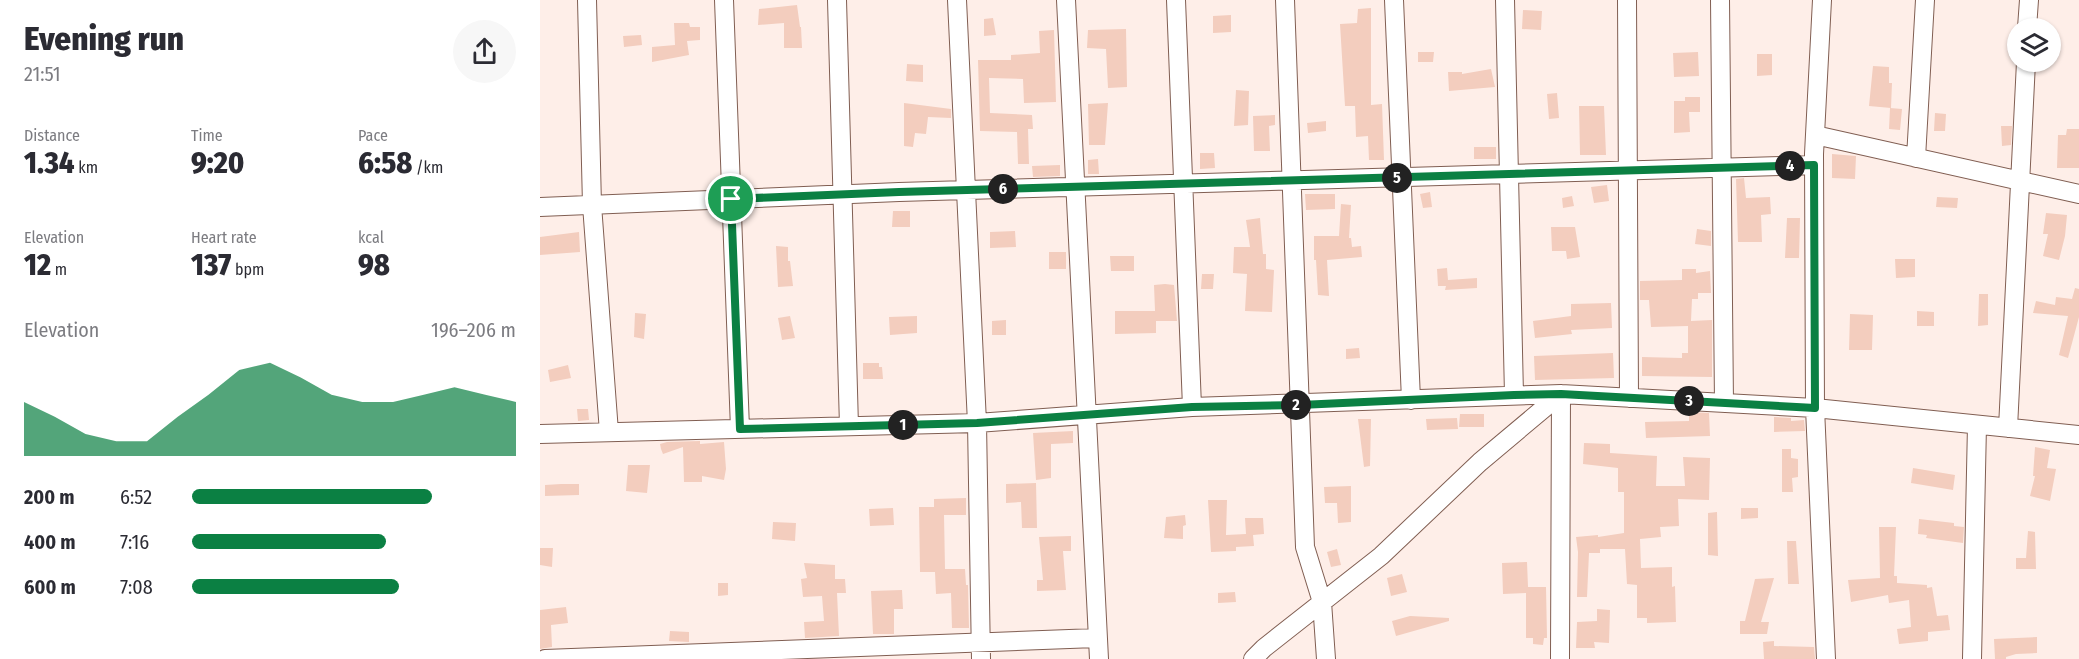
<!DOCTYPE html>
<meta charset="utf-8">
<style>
body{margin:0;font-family:"Fira Sans Condensed",sans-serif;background:#f7f7f7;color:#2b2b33;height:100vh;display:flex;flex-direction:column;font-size:22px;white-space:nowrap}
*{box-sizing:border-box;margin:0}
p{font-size:20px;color:#7c7c81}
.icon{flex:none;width:33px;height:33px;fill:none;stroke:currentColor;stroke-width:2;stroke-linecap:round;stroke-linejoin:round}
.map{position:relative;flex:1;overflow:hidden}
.sheet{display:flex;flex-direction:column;background:#fff;width:540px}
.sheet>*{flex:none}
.controls{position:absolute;left:1467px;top:18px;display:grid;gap:12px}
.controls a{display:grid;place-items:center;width:54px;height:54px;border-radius:50%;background:#fff;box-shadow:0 2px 4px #0004;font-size:30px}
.pin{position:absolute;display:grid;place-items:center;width:51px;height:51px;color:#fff;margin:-26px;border:3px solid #fff;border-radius:50%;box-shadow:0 2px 6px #0007}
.km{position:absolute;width:30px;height:30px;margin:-15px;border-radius:50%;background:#222;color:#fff;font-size:16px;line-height:30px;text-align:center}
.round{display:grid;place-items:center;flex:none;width:63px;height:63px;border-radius:32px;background:#f7f7f7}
.overview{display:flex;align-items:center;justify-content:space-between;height:102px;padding:0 24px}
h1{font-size:33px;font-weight:800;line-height:45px}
.figures{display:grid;grid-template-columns:repeat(3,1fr);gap:9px;height:102px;padding:6px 24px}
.figures div{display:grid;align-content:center}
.figures b{font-size:30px;font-weight:800}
.figures small{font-size:16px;font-weight:400}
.figures p{font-size:16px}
.chart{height:168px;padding:12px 24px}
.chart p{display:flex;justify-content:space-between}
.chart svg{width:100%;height:108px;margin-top:6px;fill:#0b8043;opacity:.7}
ul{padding:0 24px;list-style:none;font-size:20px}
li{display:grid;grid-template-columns:96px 72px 1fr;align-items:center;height:45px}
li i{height:15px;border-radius:8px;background:#0b8043}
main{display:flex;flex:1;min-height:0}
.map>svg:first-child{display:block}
.building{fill:#f3cdbe}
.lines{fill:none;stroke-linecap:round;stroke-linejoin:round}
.minor-casing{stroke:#805e52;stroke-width:20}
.minor{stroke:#fff;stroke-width:18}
.route-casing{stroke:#fff;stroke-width:12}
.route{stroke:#0b8043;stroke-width:8}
</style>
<main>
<section class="sheet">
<div class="overview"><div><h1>Evening run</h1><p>21:51</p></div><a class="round"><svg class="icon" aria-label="share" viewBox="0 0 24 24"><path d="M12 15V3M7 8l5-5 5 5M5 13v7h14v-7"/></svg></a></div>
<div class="figures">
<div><p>Distance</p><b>1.34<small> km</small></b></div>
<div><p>Time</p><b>9:20</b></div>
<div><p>Pace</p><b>6:58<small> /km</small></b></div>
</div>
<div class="figures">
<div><p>Elevation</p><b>12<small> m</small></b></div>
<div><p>Heart rate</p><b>137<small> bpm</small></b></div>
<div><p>kcal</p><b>98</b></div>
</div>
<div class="chart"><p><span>Elevation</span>196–206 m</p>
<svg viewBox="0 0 160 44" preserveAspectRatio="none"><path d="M0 44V22L10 28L20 35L30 38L40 38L50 28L60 19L70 9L80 6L90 12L100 19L110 22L120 22L130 19L140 16L150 19L160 22V44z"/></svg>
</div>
<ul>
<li><b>200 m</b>6:52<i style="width:74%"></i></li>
<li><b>400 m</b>7:16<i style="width:60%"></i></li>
<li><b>600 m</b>7:08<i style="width:64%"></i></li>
</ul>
</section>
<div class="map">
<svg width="1539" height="659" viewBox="0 0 1539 659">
<rect width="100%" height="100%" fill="#feeee8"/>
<path class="building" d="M 257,5 L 260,27 L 261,27 L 262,48 L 244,48 L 244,23 L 218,25 L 219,9 Z
M 831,8 L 831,105 L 842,104 L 844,160 L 829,160 L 828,136 L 816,137 L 815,106 L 805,106 L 800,24 L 817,23 L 818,9 Z
M 983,10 L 1002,11 L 1001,30 L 982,29 Z
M 691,15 L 691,32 L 673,33 L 673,16 Z
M 453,18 L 456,35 L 444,36 L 444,19 Z
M 134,23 L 149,23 L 150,27 L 160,27 L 160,40 L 147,41 L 149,55 L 112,62 L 112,47 L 135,45 Z
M 586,29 L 587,87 L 568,88 L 566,49 L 547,48 L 548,30 Z
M 514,30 L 516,102 L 484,103 L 483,79 L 449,78 L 450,113 L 492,115 L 493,129 L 488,129 L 489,164 L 478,164 L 477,132 L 440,131 L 438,60 L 471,60 L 471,55 L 500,53 L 499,31 Z
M 101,35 L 102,45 L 84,47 L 83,36 Z
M 878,52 L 894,52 L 893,62 L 878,62 Z
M 1158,52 L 1159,76 L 1134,77 L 1133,53 Z
M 1217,54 L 1232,54 L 1232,75 L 1217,76 Z
M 367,64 L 383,65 L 383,82 L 366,81 Z
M 1333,66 L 1349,67 L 1349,83 L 1352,83 L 1351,108 L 1329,106 Z
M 951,69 L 955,87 L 909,91 L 908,72 L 922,72 L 922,74 Z
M 696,90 L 709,91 L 708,125 L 694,126 Z
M 1017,93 L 1019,118 L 1009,119 L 1007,94 Z
M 1145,97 L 1160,97 L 1160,112 L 1149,112 L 1150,132 L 1134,133 L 1134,101 L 1145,101 Z
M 364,103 L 411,109 L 411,118 L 388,117 L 386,134 L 375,133 L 373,147 L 364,146 Z
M 568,103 L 565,145 L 549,145 L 548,104 Z
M 1039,106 L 1064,106 L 1066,155 L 1040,155 Z
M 1350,108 L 1362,109 L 1360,130 L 1349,129 Z
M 1395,113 L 1406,114 L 1405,131 L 1394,131 Z
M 735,115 L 735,125 L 729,126 L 730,151 L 714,151 L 713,116 Z
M 786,121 L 786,131 L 768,133 L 767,123 Z
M 1461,126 L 1472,126 L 1471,145 L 1462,146 Z
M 1527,129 L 1539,129 L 1539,168 L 1517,168 L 1518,135 L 1526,135 Z
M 934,147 L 956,147 L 956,159 L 934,159 Z
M 660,153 L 674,153 L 675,168 L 660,169 Z
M 1292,154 L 1316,156 L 1315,179 L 1292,178 Z
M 558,159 L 559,174 L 548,174 L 548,160 Z
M 520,165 L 520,176 L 493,177 L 492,166 Z
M 1204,178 L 1206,198 L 1230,197 L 1231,214 L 1221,215 L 1222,242 L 1198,242 L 1196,179 Z
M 1067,185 L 1069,201 L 1054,203 L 1051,187 Z
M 890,192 L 892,207 L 883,208 L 880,194 Z
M 765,194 L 795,194 L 795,209 L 766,210 Z
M 1032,196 L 1034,206 L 1023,208 L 1022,198 Z
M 1397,197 L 1418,198 L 1417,208 L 1396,207 Z
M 801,204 L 811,205 L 809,238 L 811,238 L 812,247 L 821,246 L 822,257 L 787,260 L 789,296 L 778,295 L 776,260 L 774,260 L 774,236 L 799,236 Z
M 353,211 L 370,211 L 370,227 L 352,227 Z
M 1506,213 L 1527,215 L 1525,236 L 1519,260 L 1503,256 L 1508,234 L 1503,234 Z
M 720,218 L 723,254 L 726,254 L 726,269 L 734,270 L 732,312 L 705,311 L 707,274 L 693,273 L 694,247 L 710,247 L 706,220 Z
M 1247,218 L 1260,218 L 1259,258 L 1245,258 Z
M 1011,227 L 1035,227 L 1040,257 L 1027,259 L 1026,251 L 1012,251 Z
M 1157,229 L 1171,231 L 1171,246 L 1155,244 Z
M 475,231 L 476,247 L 450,248 L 450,232 Z
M 39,232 L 40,252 L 0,255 L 0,237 Z
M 236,246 L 248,247 L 248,261 L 250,261 L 253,286 L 238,287 Z
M 509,252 L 526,252 L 526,269 L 509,269 Z
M 570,256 L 594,256 L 594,271 L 571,271 Z
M 1355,259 L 1375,259 L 1375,277 L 1356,278 Z
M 907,268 L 908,280 L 937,278 L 937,288 L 905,290 L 906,286 L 898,286 L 897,269 Z
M 1142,269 L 1156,269 L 1156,273 L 1170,271 L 1171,293 L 1158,293 L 1158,299 L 1152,299 L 1151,321 L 1172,320 L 1172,377 L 1102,376 L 1102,357 L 1142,358 L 1142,353 L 1148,353 L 1148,326 L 1111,327 L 1109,300 L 1100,300 L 1100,281 L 1142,280 Z
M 662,274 L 674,274 L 673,289 L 661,289 Z
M 625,284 L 634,285 L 637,321 L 616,321 L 616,333 L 575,334 L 575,311 L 615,311 L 614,285 Z
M 1535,288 L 1539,289 L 1539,317 L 1528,358 L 1519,355 L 1528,316 L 1493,313 L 1496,301 L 1515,305 L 1516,297 L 1532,299 Z
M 1439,294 L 1448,294 L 1448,325 L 1438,326 Z
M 1071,303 L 1072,328 L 1031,330 L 1032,334 L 995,338 L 993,321 L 1031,316 L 1031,304 Z
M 1377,311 L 1394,312 L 1394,326 L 1377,326 Z
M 95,313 L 106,314 L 104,339 L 94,337 Z
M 1310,314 L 1333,315 L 1332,350 L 1309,350 Z
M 250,316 L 255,338 L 242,340 L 238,318 Z
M 377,316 L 377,333 L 350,335 L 349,317 Z
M 466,320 L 466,335 L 452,335 L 452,321 Z
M 819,348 L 820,358 L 806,359 L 806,349 Z
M 1073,353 L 1074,378 L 995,380 L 994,356 Z
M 323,363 L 339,363 L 339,367 L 342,367 L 343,379 L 323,379 Z
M 28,365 L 31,378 L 10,382 L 8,370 Z
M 37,409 L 48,409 L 49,420 L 38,421 Z
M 1149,412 L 1169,413 L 1170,436 L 1106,438 L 1105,422 L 1149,421 Z
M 920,414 L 944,414 L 944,427 L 919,427 Z
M 1234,417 L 1251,418 L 1251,421 L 1264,420 L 1265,431 L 1234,432 Z
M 917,418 L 918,429 L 887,430 L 886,419 Z
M 818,419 L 831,419 L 830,466 L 824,467 Z
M 533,431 L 533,443 L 511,444 L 511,478 L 496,480 L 493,433 Z
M 160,441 L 160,444 L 184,442 L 186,469 L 184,480 L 162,476 L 162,482 L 144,482 L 143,447 L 123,454 L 121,449 L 120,444 L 127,442 Z
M 1044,443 L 1070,444 L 1070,453 L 1117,456 L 1116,486 L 1145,486 L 1143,457 L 1170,458 L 1169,500 L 1138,499 L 1139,526 L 1120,527 L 1121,537 L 1100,539 L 1101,568 L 1132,567 L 1132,587 L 1135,586 L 1136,622 L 1107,623 L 1107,618 L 1097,618 L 1097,585 L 1087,584 L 1085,549 L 1060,549 L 1060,553 L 1049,553 L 1047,597 L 1037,597 L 1038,552 L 1036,537 L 1058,535 L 1058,537 L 1084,533 L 1084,492 L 1078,492 L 1078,468 L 1043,464 Z
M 1495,447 L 1510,450 L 1507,468 L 1516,469 L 1510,501 L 1490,496 L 1495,476 L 1493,476 Z
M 1242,449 L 1251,449 L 1251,458 L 1258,459 L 1258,477 L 1252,478 L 1253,492 L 1242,492 Z
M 88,465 L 110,465 L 107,493 L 86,491 Z
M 1373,468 L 1415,475 L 1413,490 L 1371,483 Z
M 496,483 L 497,528 L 482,528 L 481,502 L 466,503 L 466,484 Z
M 21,484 L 39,484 L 39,495 L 5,496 L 5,485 Z
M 811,486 L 811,522 L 798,523 L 797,503 L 785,503 L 784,487 Z
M 426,498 L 426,515 L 404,515 L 405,569 L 425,569 L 426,585 L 428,585 L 429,628 L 412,628 L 411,593 L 396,594 L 395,572 L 380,572 L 379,507 L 394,507 L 394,499 Z
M 668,500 L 687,500 L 686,535 L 706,534 L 705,518 L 723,518 L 724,534 L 713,535 L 714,546 L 696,547 L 696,551 L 671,552 Z
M 353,508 L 354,525 L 330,526 L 329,509 Z
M 1201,508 L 1218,508 L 1218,518 L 1201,519 Z
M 1177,512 L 1178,556 L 1168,555 L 1168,513 Z
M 645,515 L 646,525 L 643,526 L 643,539 L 624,538 L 626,517 Z
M 1379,519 L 1414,523 L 1414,526 L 1424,527 L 1423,543 L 1386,538 L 1387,535 L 1378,534 Z
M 233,522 L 256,523 L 255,541 L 232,539 Z
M 1339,527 L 1356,527 L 1354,576 L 1357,576 L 1357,583 L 1387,585 L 1387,588 L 1392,587 L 1397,616 L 1408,615 L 1410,630 L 1388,632 L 1388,641 L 1359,644 L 1357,629 L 1371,627 L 1369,600 L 1349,603 L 1348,595 L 1311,602 L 1308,580 L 1340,578 Z
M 1488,531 L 1495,532 L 1496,569 L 1476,569 L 1476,558 L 1486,558 Z
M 531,536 L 531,551 L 523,551 L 526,590 L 497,591 L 497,580 L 503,580 L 499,537 Z
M 1247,541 L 1256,541 L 1259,584 L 1248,584 Z
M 0,548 L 13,548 L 12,567 L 0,565 Z
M 797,549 L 801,565 L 791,567 L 787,552 Z
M 987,562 L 988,587 L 1006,587 L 1007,638 L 1004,638 L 1003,645 L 993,644 L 993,638 L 986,638 L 986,593 L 963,594 L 962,563 Z
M 264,563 L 295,565 L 295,579 L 305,579 L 306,593 L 297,593 L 299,636 L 265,638 L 264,622 L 284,621 L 282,596 L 263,597 L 261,579 L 267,578 Z
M 862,574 L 867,592 L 851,596 L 847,578 Z
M 1234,578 L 1221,622 L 1229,622 L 1227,634 L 1200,634 L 1200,621 L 1205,621 L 1215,579 Z
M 178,583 L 188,583 L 188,595 L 178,596 Z
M 362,590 L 363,609 L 354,609 L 354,634 L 333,634 L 331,591 Z
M 695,592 L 696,602 L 678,603 L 678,593 Z
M 26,607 L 28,623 L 11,625 L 12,647 L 0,649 L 0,610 Z
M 1057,609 L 1070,610 L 1069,643 L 1054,642 L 1055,648 L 1036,648 L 1037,622 L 1057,621 Z
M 870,616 L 909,618 L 909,621 L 856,636 L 852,621 Z
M 130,631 L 149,632 L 149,642 L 129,641 Z
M 1497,637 L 1497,653 L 1476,654 L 1466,657 L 1466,659 L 1455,659 L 1454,639 Z
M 1234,641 L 1234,646 L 1274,647 L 1275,659 L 1224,659 L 1223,642 Z"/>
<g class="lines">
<g class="minor-casing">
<path id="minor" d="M 47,0 L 52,205 L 69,432
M 184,0 L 200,429
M 297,0 L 309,426
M 417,0 L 437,423 L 441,659
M 526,0 L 559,659
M 636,0 L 652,407
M 745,0 L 765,547 L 782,602 L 786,659
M 854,0 L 871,400
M 965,0 L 974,395
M 1087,0 L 1089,398
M 1180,0 L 1184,403
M 1282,0 L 1274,154 L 1275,408 L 1286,659
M 1487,28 L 1489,0
M 1275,135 L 1539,194
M 1376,158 L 1385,0
M 0,207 L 359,192 L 1274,165
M 1468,428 L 1486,62
M 0,434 L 437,423 L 652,407 L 1021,394 L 1275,408 L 1539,435
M 5,659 L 556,638
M 713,659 L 724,648 L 841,556 L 940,462 L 1021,394
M 1020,659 L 1021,394
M 1432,659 L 1437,425"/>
</g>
<use href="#minor" class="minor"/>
</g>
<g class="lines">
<g class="route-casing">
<path id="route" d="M 1274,165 L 1275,408 L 1021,394 L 974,395 L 760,405 L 652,407 L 437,423 L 200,429 L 191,199 L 359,192 Z"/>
</g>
<use href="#route" class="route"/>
</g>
</svg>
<div class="controls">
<a><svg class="icon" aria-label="layers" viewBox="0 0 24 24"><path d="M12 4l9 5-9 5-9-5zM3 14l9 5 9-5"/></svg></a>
</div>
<div class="pin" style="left:191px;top:199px;background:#1e9e55"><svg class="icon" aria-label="arrive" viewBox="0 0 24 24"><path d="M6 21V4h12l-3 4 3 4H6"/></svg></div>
<b class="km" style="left:363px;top:425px">1</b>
<b class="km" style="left:756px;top:405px">2</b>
<b class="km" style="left:1149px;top:401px">3</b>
<b class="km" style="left:1250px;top:166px">4</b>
<b class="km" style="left:857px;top:178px">5</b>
<b class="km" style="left:463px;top:189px">6</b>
</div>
</main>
